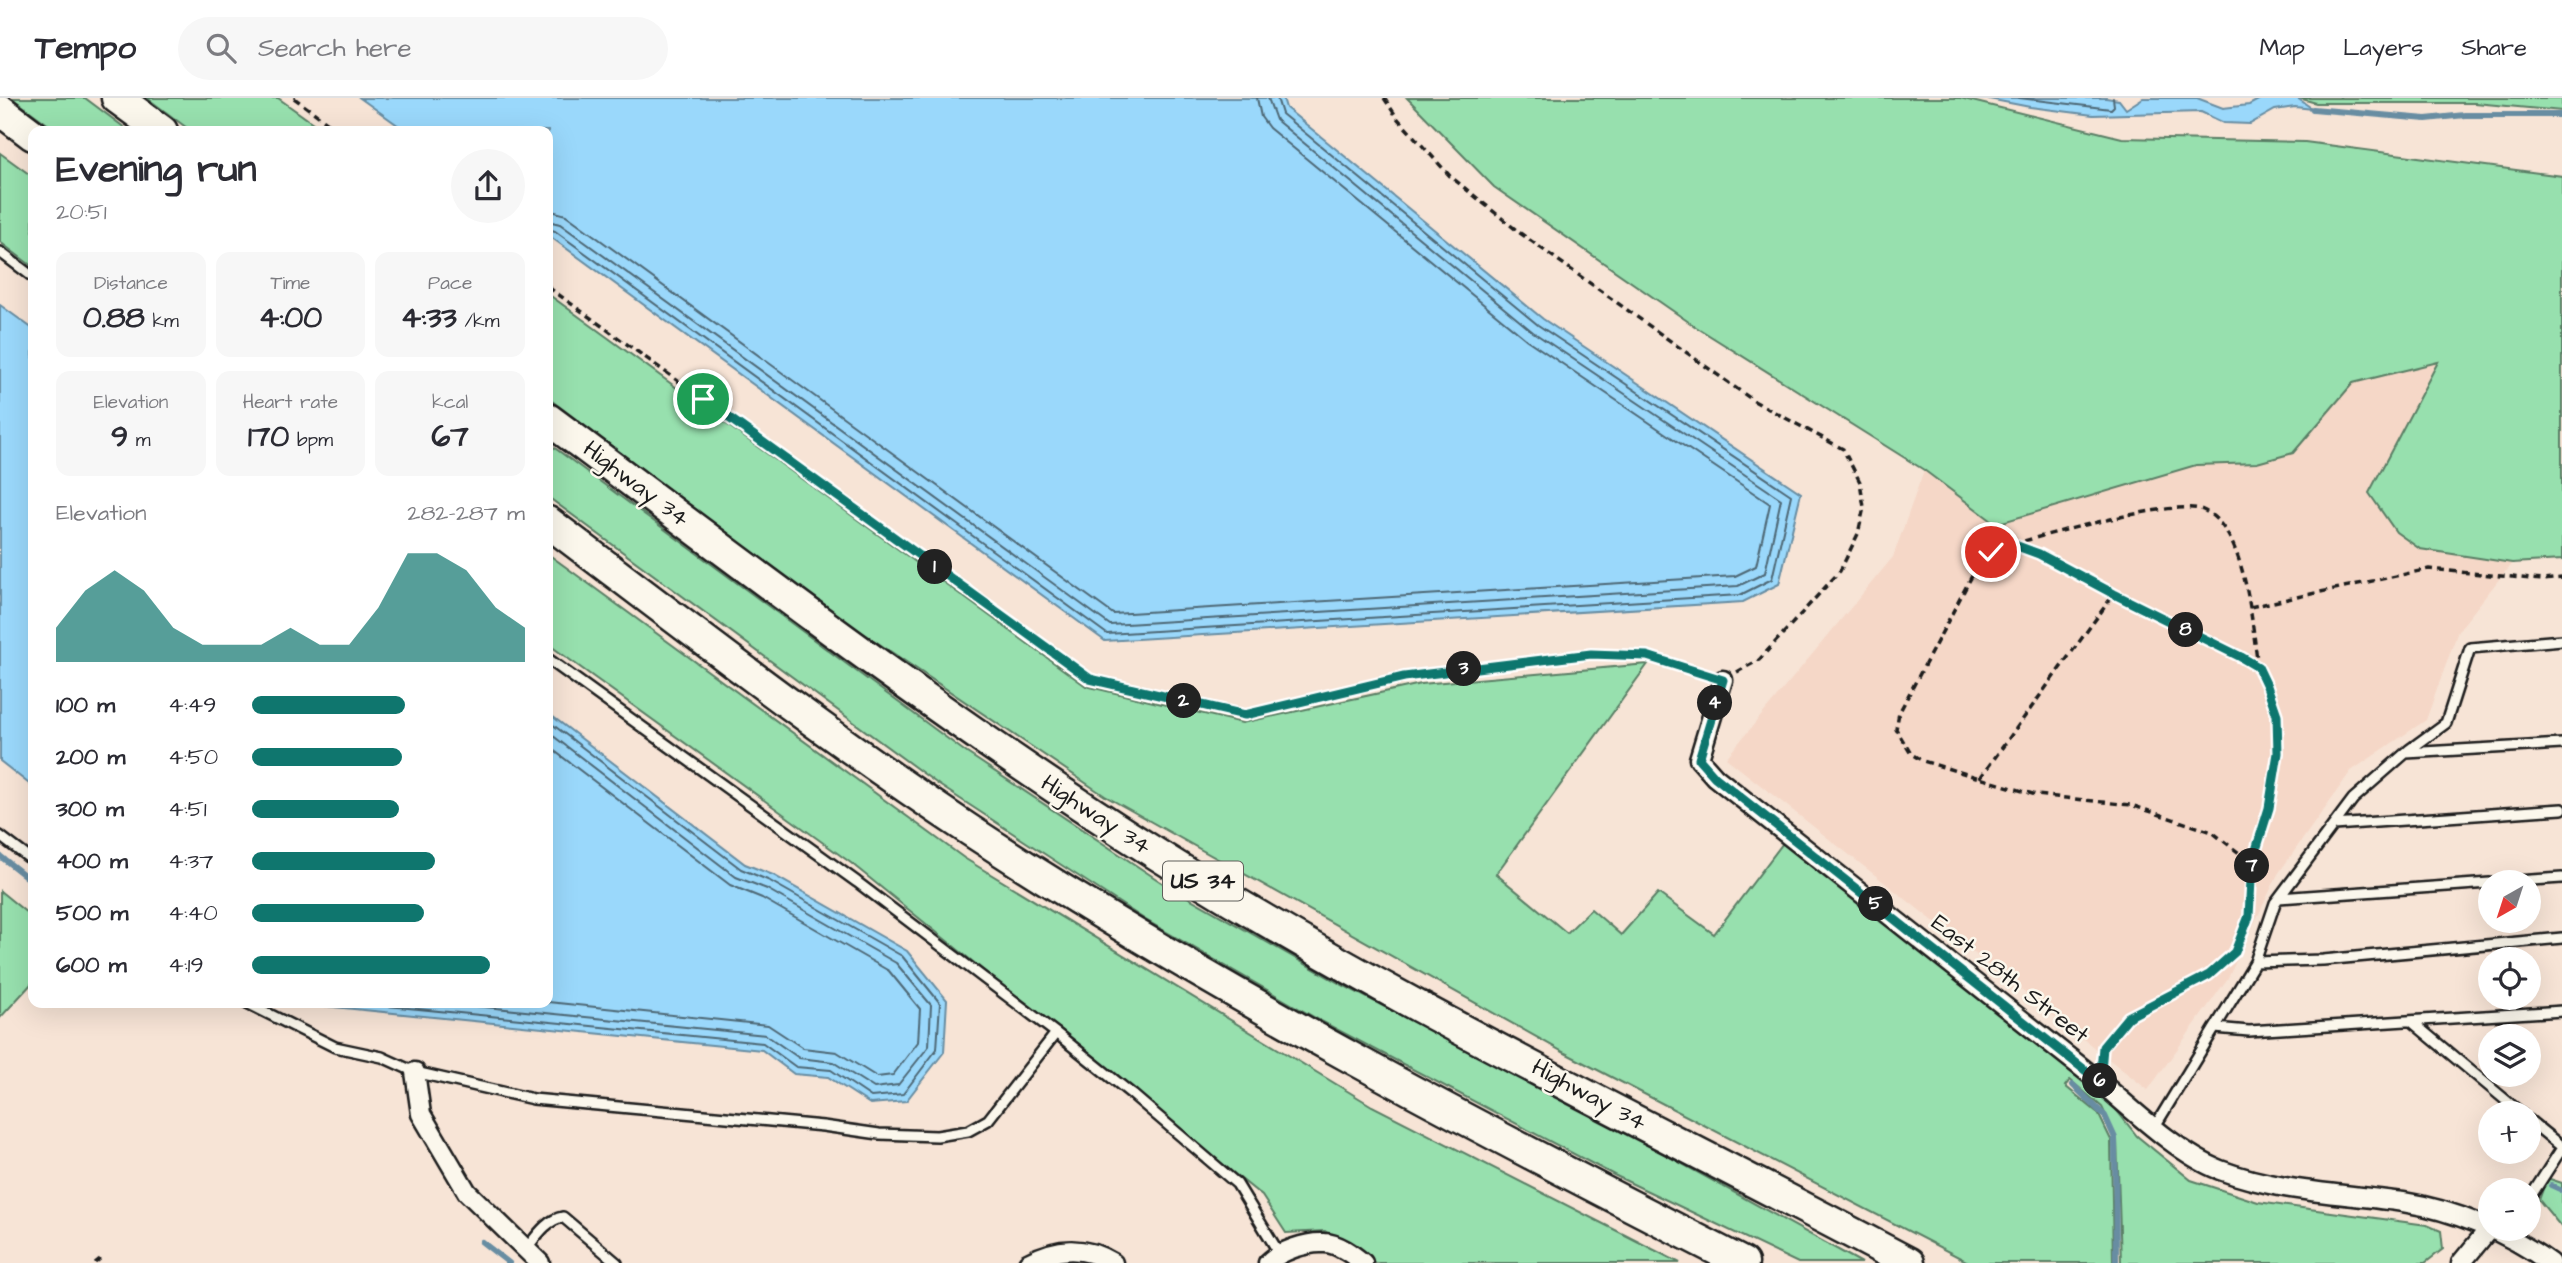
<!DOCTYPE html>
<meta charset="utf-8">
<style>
body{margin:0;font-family:"Architects Daughter",sans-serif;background:#f7f7f7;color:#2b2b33;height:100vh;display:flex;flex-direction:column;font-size:26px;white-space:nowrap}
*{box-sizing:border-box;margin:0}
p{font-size:23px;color:#7c7c81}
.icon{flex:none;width:38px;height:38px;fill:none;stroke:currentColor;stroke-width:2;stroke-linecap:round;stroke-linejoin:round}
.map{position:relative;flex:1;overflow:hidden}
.side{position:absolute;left:28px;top:28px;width:525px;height:882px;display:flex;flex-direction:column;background:#fff;border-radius:14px;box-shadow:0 7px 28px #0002}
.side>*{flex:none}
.needle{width:46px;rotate:219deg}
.fabs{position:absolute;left:2478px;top:772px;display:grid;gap:14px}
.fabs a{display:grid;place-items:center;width:63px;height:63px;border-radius:50%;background:#fff;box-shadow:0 7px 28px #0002;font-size:35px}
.pin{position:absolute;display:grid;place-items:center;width:60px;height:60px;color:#fff;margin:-30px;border:4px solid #fff;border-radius:50%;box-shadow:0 2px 7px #0007}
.km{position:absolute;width:35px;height:35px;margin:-18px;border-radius:50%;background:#222;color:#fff;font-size:19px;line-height:35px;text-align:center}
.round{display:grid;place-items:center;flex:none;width:74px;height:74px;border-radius:37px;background:#f7f7f7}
.summary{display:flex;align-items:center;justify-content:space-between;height:119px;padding:0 28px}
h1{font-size:38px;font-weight:700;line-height:52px}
.metrics{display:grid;grid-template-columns:repeat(3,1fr);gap:10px;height:119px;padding:7px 28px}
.metrics div{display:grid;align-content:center;border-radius:14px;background:#f7f7f7;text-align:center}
.metrics b{font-size:30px;font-weight:700}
.metrics small{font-size:19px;font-weight:400}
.metrics p{font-size:19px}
.chart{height:196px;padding:14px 28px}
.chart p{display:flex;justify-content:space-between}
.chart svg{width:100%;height:126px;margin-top:7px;fill:#0f766e;opacity:.7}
ul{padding:0 28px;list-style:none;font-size:23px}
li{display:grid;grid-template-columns:112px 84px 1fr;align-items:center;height:52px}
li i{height:18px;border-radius:9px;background:#0f766e}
header{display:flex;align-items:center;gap:42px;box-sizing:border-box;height:98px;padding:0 35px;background:#fff;border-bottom:2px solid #e1e1e2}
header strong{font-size:33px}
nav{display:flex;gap:38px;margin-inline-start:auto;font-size:24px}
.search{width:490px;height:63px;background:#f7f7f7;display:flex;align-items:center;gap:18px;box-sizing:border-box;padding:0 24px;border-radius:38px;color:#7c7c81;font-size:26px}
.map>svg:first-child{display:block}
.built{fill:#f5d7c7}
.green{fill:#97e0ae;stroke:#5a7e65;stroke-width:2}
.water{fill:#9ad8fb;stroke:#688da2;stroke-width:2}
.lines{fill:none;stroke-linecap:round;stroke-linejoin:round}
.shore{stroke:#4e6775;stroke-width:2}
.stream{stroke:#688da2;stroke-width:6}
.service-casing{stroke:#1c1c1c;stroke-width:14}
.minor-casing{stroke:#1c1c1c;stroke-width:23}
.trunk-casing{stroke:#1c1c1c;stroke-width:35}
.path{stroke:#1c1c1c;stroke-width:3.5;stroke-dasharray:7 5;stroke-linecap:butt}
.service{stroke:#fbf7ec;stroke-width:9}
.minor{stroke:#fbf7ec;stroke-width:18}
.trunk{stroke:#fbf7ec;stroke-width:30}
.route-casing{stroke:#fff;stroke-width:14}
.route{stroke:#0f766e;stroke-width:9}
.labels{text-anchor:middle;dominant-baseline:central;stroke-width:5;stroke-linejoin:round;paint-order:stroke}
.shield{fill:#fbf7ec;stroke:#5f5e5a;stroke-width:2}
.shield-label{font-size:23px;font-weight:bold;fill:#1c1c1c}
.street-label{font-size:24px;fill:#1c1c1c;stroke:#fbf7ec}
</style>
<header>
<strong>Tempo</strong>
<div class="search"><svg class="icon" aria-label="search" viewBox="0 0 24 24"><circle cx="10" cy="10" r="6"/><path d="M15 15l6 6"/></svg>Search here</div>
<nav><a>Map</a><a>Layers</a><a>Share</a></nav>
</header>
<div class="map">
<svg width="2562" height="1165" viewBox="0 0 2562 1165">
<rect width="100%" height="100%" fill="#f7e4d6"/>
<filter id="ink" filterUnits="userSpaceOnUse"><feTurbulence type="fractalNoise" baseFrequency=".0143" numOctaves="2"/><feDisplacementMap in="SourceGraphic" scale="14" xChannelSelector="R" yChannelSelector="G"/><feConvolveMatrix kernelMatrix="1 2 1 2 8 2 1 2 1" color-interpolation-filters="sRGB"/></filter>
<g filter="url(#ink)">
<path class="built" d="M 2439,263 L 2420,451 L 2512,465 L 2458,533 L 2426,622 L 2351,673 L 2278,776 L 2228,880 L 2148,992 L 1726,660 L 1893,459 L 1924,372 L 1996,426 L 2197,367 L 2257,365 L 2293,355 L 2353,285 Z"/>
<path class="green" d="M 12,0 L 85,0 L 129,33 L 57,33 Z
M 147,0 L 278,0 L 324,33 L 191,33 Z
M 1407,0 L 1960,0 L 2122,40 L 2305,44 L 2562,78 L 2562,462 L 2512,465 L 2420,451 L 2396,434 L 2369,395 L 2438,264 L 2353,285 L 2293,355 L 2257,365 L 2196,367 L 1996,426 L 1924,372 L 1696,229 L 1494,89 Z
M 2299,0 L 2562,0 L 2562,13 L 2475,5 L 2316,5 Z
M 0,55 L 33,79 L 33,169 L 0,144 Z
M 548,196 L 1086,588 L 1242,625 L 1421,586 L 1648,566 L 1496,776 L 1567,835 L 1591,811 L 1621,837 L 1658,795 L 1714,836 L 1783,745 L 2102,994 L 2137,1038 L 2191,1082 L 2258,1104 L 2427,1127 L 2441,1133 L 2443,1151 L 2425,1165 L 2121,1165 L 2117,1041 L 2102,1009 L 2070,982 L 2065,988 L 2098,1015 L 2111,1042 L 2113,1165 L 1970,1165 L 1565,955 L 1105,698 L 832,514 L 548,300 Z
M 548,345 L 967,655 L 1161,784 L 1339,885 L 1628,1036 L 1862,1165 L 1798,1165 L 1614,1077 L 1319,922 L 1144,821 L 939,687 L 548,399 Z
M 548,456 L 964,760 L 1372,1008 L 1680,1165 L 1367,1165 L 1325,1133 L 1286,1135 L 1262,1098 L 851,765 L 548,546 Z
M 0,793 L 33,820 L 33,884 L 0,920 Z
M 2547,1080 L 2562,1085 L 2562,1130 L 2539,1102 Z"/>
<path class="water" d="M 360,0 L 1283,0 L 1286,10 L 1543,221 L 1801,395 L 1779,486 L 1743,504 L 1105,543 L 548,137 L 548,33 L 406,33 Z
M 1984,0 L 2106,0 L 2119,2 L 2126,11 L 2143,0 L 2197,0 L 2223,10 L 2249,7 L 2262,0 L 2297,0 L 2313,11 L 2295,9 L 2275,12 L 2250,26 L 2224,25 L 2201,14 L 2093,17 L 2030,9 Z
M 0,207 L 33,231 L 33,689 L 0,663 Z
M 548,615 L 745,766 L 773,777 L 907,853 L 947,902 L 944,954 L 906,1003 L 870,1006 L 828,979 L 794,976 L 762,952 L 314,907 L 310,905 L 548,905 Z"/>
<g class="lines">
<path class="shore" d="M 2019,0 L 2111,11 L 2114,8 L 2113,0
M 548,112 L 566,117 L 1113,516 L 1735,478 L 1756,468 L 1770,406 L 1527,242 L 1269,30 L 1261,19 L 1257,0
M 548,123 L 560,126 L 1110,527 L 1738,488 L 1765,475 L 1781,401 L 1533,234 L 1276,22 L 1268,0
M 548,131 L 555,133 L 1107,536 L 1740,497 L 1772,481 L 1791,397 L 1538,227 L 1282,16 L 1277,0
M 548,648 L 730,787 L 762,800 L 889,873 L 920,911 L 918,944 L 893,977 L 877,979 L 837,954 L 803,950 L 768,927 L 548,904
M 357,905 L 763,945 L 796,969 L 831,972 L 871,999 L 903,996 L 937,951 L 940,905 L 902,858 L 770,783 L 741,771 L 548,623
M 445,905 L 766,937 L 799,960 L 833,964 L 874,990 L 898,987 L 929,948 L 931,907 L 896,865 L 767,791 L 736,779 L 548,634"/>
<path class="stream" d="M 2313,11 L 2426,21 L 2465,17 L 2562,17
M 0,758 L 33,784
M 2073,987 L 2105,1018 L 2115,1040 L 2116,1165
M 2551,1088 L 2562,1093
M 482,1144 L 509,1165"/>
<g class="service-casing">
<path id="service" d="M 0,154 L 33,179
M 548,561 L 857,784 L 1056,935 L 1133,997 L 1237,1086 L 1279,1155
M 2406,655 L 2562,646
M 2334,727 L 2562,711
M 0,738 L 33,763
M 2501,784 L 2562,780
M 2279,800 L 2490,785
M 2255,864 L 2323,862 L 2562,840
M 247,905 L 335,949 L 382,959 L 415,974 L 533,1001 L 823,1028 L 879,1036 L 937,1038 L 968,1033 L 988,1022 L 1056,935
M 2411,923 L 2521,1015
M 2215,930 L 2249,933 L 2562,913
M 2529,1022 L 2562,1049
M 2154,1030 L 2255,864 L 2275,805 L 2353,701 L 2409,652 L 2446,625 L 2470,550 L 2562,542
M 2529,1101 L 2562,1050
M 526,1151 C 536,1139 546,1122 563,1119 L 617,1165"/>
</g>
<g class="minor-casing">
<path id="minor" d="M 1723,582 L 1699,661 L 1715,679 L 2100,984 C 2133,1012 2180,1057 2220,1072 C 2279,1094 2341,1095 2403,1104 C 2454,1112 2509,1135 2550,1165
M 415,974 L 421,1016 L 467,1094 L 540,1165
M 1028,1165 C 1057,1149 1084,1147 1113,1165
M 1268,1165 C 1280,1153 1306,1144 1324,1145 C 1338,1145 1353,1157 1363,1165
M 2461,1165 L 2489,1131"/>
</g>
<g class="trunk-casing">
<path id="trunk" d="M 117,0 L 162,33
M 0,12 L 33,37
M 548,321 C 748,470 946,623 1158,757 C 1399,909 1658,1031 1909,1165
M 548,424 C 687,529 825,637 971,733 C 1218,895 1480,1031 1743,1165"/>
</g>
<path class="path" d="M 294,0 L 339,33
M 1384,0 L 1398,21 L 1450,78 L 1520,135 L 1754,303 L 1843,351 L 1860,384 L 1864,409 L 1858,436 L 1840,473 L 1759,562 L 1737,574
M 548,189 L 1090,581 L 1245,617 L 1404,579 L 1591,556 L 1647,558 L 1708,577
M 2013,446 C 2047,437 2175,400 2203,412 C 2247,432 2252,528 2258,569
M 2250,509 L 2429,471 L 2542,482 L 2562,480
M 1980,680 L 2114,496
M 2102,964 C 2106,905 2202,897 2234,855 C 2252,833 2251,792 2252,765 L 2212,734 L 2131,707 L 2036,697 L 1923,663 L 1911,656 L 1896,631 L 1899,615 L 1973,476 L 1991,454 L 2012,446 L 2039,456 L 2258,569 C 2293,641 2275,693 2252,765
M 95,1165 L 100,1161"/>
<use href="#service" class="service"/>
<use href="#minor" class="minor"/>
<use href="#trunk" class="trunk"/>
</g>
</g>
<g class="lines" filter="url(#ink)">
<g class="route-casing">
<path id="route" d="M 703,301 L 1090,581 L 1245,617 L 1404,579 L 1591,556 L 1647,558 L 1723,582 L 1699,661 L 1715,679 L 2100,984 L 2103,949 L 2128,919 L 2209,877 L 2235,854 L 2249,818 L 2252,765 L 2269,710 L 2278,655 L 2277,617 L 2267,588 L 2258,569 L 2241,559 L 2114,496 L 2039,456 L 2012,446 L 1991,454"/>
</g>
<use href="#route" class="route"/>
</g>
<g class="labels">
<rect class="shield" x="1163" y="763.5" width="80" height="39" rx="5"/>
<g class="shield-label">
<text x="1203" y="783">US 34</text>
</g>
<g class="street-label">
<text transform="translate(636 386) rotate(37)">Highway 34</text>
<text transform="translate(1096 717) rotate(33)">Highway 34</text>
<text transform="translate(2010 881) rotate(38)">East 28th Street</text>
<text transform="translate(1589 997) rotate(28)">Highway 34</text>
</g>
</g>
</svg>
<div class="fabs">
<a><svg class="needle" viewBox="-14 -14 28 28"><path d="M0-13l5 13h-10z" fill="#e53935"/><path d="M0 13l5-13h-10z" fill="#7c7c81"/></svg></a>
<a><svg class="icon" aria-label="locate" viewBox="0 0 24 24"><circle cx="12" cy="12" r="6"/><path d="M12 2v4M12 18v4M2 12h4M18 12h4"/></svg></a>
<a><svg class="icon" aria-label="layers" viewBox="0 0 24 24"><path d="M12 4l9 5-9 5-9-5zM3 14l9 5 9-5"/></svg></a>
<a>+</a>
<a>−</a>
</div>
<div class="pin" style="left:703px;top:301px;background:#1e9e55"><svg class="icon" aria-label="arrive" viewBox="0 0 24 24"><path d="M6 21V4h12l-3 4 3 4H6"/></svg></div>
<div class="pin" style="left:1991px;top:454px;background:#d93025"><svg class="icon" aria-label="check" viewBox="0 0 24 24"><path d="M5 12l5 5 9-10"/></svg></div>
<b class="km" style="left:935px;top:469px">1</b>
<b class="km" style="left:1184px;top:603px">2</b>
<b class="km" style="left:1464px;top:571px">3</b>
<b class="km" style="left:1715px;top:605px">4</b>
<b class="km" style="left:1876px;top:806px">5</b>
<b class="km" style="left:2100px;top:983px">6</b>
<b class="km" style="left:2252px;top:768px">7</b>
<b class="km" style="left:2186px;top:532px">8</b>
<section class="side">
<div class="summary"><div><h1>Evening run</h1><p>20:51</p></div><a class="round"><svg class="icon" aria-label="share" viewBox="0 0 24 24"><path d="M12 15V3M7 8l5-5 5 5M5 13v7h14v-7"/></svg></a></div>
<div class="metrics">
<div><p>Distance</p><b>0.88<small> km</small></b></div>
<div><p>Time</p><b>4:00</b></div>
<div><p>Pace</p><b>4:33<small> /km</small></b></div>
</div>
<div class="metrics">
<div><p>Elevation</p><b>9<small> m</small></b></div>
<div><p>Heart rate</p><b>170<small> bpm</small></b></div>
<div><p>kcal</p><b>67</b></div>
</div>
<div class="chart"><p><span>Elevation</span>282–287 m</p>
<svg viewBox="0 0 160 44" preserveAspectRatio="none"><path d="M0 44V32L10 19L20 12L30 19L40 32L50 38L60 38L70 38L80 32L90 38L100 38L110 25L120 6L130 6L140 12L150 25L160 32V44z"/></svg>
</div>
<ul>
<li><b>100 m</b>4:49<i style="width:56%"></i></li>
<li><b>200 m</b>4:50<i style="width:55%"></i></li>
<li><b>300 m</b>4:51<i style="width:54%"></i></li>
<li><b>400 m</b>4:37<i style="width:67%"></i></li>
<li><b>500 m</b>4:40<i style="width:63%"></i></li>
<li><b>600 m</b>4:19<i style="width:87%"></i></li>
</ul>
</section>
</div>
